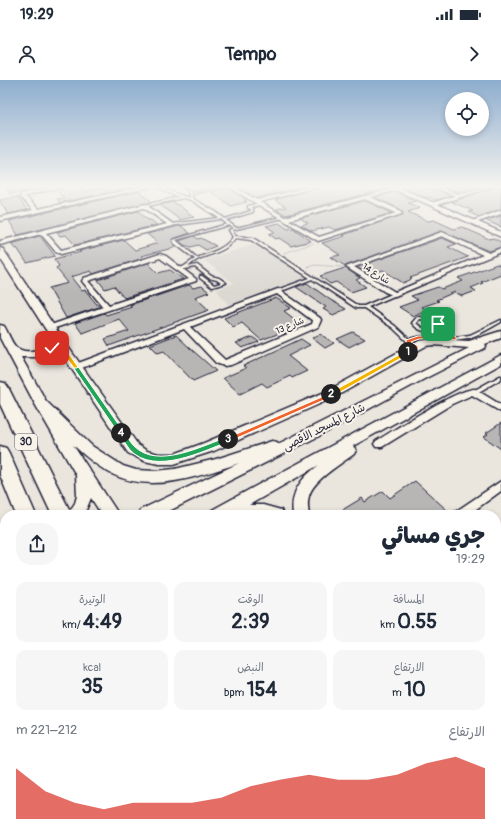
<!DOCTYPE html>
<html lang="ar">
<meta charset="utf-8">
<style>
body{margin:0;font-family:Pangolin,"Playpen Sans Arabic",sans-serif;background:#f6f6f7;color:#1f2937;direction:rtl;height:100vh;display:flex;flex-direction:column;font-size:15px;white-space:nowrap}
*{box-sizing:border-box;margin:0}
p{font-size:13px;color:#747a83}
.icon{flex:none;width:22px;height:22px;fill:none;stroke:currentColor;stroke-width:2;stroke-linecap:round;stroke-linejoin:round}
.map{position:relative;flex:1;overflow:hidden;direction:ltr}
.sheet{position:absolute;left:0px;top:430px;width:501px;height:324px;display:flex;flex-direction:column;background:#fff;border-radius:16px 16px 0 0;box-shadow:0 2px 6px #0003;direction:rtl}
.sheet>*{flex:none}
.controls{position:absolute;left:445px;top:12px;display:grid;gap:8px}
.controls a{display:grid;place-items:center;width:44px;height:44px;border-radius:50%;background:#fff;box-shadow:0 2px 6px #0003;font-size:20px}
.pin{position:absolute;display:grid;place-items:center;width:34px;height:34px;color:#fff;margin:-17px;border-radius:8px;box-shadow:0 2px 6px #0006}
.km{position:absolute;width:20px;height:20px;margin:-10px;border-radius:50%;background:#222;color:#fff;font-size:11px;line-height:20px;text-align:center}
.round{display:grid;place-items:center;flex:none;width:42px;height:42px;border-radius:16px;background:#f6f6f7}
.head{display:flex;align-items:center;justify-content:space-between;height:68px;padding:0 16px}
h1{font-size:22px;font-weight:800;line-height:30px}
.figures{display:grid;grid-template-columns:repeat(3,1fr);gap:6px;height:68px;padding:4px 16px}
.figures div{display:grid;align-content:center;border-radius:10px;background:#f6f6f7;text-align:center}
.figures b{font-size:20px;font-weight:800}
.figures small{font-size:11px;font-weight:400}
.figures p{font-size:11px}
.chart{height:112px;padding:8px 16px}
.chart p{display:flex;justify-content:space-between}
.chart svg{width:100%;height:72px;margin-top:4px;fill:#d93025;opacity:.7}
.status{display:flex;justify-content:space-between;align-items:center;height:28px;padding:0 20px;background:#fff;direction:ltr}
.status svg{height:11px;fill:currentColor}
header{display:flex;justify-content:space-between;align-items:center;height:52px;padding:0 16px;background:#fff;font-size:18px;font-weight:800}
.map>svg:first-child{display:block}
.built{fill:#dbd8d2}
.building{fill:#b8b6b5;stroke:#22223b}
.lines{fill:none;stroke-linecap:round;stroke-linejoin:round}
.lane-casing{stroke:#22223b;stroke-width:3}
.street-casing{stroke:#22223b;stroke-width:3}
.secondary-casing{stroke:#22223b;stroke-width:3}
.highway-casing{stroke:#22223b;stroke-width:3}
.path{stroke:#22223b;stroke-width:1;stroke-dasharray:0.5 1.5;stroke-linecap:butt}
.lane{fill:#f7f3e8;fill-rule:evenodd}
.street{fill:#f7f3e8;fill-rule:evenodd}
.secondary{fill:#f7f3e8;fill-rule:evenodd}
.highway{fill:#f7f3e8;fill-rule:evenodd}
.split-1{fill:#f0652b;stroke:#fff}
.split-2{fill:#f5b400;stroke:#fff}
.split-3{fill:#f0652b;stroke:#fff}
.split-4{fill:#22a559;stroke:#fff}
.split-5{fill:#22a559;stroke:#fff}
.split-6{fill:#f5b400;stroke:#fff}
.labels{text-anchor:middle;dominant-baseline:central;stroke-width:4;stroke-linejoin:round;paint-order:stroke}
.far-street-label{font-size:9px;fill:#22223b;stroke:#f7f3e8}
.shield{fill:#f7f3e8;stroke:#62616f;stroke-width:1}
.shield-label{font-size:10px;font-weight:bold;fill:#22223b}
.street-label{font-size:11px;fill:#22223b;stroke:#f7f3e8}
</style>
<div class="status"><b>19:29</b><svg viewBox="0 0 49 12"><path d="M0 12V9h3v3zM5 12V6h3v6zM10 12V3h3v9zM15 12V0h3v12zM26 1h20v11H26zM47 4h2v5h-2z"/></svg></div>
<header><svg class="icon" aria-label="forward" viewBox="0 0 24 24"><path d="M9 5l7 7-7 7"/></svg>Tempo<svg class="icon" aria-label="person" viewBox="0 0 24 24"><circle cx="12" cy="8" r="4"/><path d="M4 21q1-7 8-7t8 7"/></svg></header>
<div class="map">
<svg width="501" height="754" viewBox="0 0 501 754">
<rect width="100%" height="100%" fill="#eae6de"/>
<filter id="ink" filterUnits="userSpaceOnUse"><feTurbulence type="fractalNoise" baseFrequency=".025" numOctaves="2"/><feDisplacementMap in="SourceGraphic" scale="8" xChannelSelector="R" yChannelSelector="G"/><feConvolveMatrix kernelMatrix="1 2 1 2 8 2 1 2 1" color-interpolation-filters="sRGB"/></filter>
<g filter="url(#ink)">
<path class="built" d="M 256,164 L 309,197 L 229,226 L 217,210 L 234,203 L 204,180 Z"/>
<path class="building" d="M 5,107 L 29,107 L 29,111 L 10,114 Z
M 62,107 L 82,107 L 86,111 L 105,107 L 134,107 L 60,123 L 57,119 L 64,118 L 56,110 Z
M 237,107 L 303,107 L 256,118 Z
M 318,107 L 362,107 L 373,112 L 286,135 L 276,129 L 286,127 L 275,120 Z
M 415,107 L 421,110 L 428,108 L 435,111 L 438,110 L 451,116 L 436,120 L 429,117 L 426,118 L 405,109 Z
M 449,107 L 482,107 L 459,112 L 446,108 Z
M 493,107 L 501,107 L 501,129 L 479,137 L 468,132 L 473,131 L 452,122 Z
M 228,108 L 247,120 L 244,121 L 247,122 L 231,126 L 211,112 Z
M 139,111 L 152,122 L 18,155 L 9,141 Z
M 396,112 L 416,121 L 408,123 L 420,128 L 408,132 L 428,141 L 434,140 L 454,149 L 462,147 L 489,159 L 493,158 L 501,162 L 501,167 L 489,171 L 441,151 L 345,186 L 331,177 L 340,175 L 322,163 L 345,156 L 343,155 L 402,135 L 403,133 L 400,129 L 375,117 Z
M 17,117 L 27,130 L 8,134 L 0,122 L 0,120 Z
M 365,121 L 392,133 L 335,150 L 329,147 L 312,151 L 301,145 L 308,143 L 300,138 Z
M 173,122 L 181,127 L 194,137 L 180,140 L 160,125 Z
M 138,131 L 148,140 L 151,140 L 157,145 L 75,165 L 66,155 L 60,156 L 57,152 Z
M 501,136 L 501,147 L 487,141 L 487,140 Z
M 279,143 L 288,149 L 293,148 L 311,161 L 291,166 L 279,158 L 276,159 L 269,154 L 275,152 L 266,146 Z
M 179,146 L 181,146 L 190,153 L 172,159 L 173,163 L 177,167 L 141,176 L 143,178 L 93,194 L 91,191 L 71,197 L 82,211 L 85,210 L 99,227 L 66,238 L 49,208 L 68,203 L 56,188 L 59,186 L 54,179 L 81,172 L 79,171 L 124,160 L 135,170 L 158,163 L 147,154 Z
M 40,156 L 55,176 L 27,183 L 17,168 L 15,169 L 11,164 Z
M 194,156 L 198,159 L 201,158 L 216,166 L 206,170 L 198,165 L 191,167 L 184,165 L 179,161 Z
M 442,158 L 456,164 L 448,167 L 468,177 L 410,198 L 412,199 L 403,203 L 383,190 L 370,195 L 357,187 Z
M 148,183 L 158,193 L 170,190 L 183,199 L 124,218 L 114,206 L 105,209 L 98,200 Z
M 497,184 L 501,186 L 501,194 L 481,202 L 483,203 L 471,208 L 476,211 L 462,216 L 455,212 L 436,220 L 439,221 L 422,227 L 426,230 L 413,236 L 399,227 L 418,220 L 411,216 L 438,207 L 442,209 L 463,201 L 458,198 Z
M 345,188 L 360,198 L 356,200 L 366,207 L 351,212 L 336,202 L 330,204 L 320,196 Z
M 307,203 L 329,219 L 346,229 L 333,235 L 323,229 L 326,227 L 296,207 Z
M 189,205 L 193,208 L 202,206 L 209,212 L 195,217 L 209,230 L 109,266 L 105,259 L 129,251 L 119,239 L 82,253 L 75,243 L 104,233 L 106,235 L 132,227 L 130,225 Z
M 276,218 L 291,228 L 284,231 L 302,245 L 261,260 L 242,243 L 233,247 L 224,238 Z
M 353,252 L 365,259 L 349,267 L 337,259 Z
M 320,254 L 334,263 L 325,268 L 312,258 Z
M 176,255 L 191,269 L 216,291 L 193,301 L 164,271 L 158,273 L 150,265 Z
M 253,257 L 259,262 L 242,268 L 236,263 Z
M 301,259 L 310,265 L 288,276 L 307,291 L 292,298 L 290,296 L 267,307 L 262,303 L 240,314 L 223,298 L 246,288 L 243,286 Z
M 501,343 L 501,369 L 484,357 L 488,354 L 486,353 Z
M 415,401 L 448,431 L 442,435 L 334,435 L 362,418 L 365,422 L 383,411 L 390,418 Z"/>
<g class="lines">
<g class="lane-casing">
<path id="lane" d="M 158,107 L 161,107 L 177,114 L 190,118 L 188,111 L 183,107 C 187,107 190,110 191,113 L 219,107 L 224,107 L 191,114 L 193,119 L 216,132 L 225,139 L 251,131 L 251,129 L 248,128 L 248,126 L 260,123 L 260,125 L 251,127 L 253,129 L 253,132 L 226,140 L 236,148 L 282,137 L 283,138 L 232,150 L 235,156 L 253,158 L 358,226 L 364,226 L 394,213 L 396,213 L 396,215 L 368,227 L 395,246 L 409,259 C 423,255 436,257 450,257 L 438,250 C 428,253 419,252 412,243 L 417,237 L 418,237 L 432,238 L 439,243 L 440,248 L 455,257 L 470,255 L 501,240 L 501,242 C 488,249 475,258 461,259 C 444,261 428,256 411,261 L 418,268 L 417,269 L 415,269 L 393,248 L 364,228 L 356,228 L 312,199 L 279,212 L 277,212 L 277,210 L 310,198 L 251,160 L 235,158 C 222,178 201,172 188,187 L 197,185 L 211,196 L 219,198 L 226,203 L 212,207 L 200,198 L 200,196 L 202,196 L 214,205 L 221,203 L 217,200 L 209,198 L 195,187 L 180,190 L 180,188 C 185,187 189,182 195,179 L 174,163 L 173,160 L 227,144 L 221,139 L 170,146 L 170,145 L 171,144 L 219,138 L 191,120 L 183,118 L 144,127 L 144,125 L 180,117 L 175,116 ZM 229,145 L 234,148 L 229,150 L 233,157 C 224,170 211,172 197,178 L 176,160 ZM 419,239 L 430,240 L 436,244 L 436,247 C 428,251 422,249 416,243 Z
M 500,296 L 501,296 L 501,299 L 477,313 L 473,313 L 473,311 Z
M 333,749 L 342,749 L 344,754 L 335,754 Z"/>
</g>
<g class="street-casing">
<path id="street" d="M 52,107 L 61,107 L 25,116 L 38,129 L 142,107 L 151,107 L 0,141 L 0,137 L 33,130 L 20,117 L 21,114 Z
M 229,107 L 234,107 L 257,120 L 309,107 L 317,107 L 260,122 L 285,137 L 396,108 L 398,110 L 370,117 L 399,130 L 402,134 L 318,161 ZM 365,119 L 396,133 L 319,157 L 289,140 Z
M 435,107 C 444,107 450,113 459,114 C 467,115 482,107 492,107 L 433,126 L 430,124 L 431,123 L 455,116 Z
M 145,124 L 173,144 L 173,146 L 61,174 L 56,172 L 41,154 L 0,165 L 0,161 ZM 144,128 L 167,144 L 61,170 L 46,153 Z
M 501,130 L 501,134 L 475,143 L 470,142 Z
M 442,152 L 489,173 L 501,168 L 501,172 L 395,216 L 385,212 L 346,187 ZM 442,156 L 483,175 L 395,212 L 354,187 Z
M 160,174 L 166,176 L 196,199 L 196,201 L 52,249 L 46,249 L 45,247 L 103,227 L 82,201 L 84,198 ZM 160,178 L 189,199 L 109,225 L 88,201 Z
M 278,209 L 320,238 L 321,240 L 318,247 L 231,285 L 224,286 L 216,283 L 184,249 L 79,289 L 76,290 L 72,287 L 73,285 ZM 277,214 L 313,241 L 312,244 L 225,280 L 190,247 Z
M 475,309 L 501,325 L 501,332 L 472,315 L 452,324 L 382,367 L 376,367 L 374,364 L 376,361 C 395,350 456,309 475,309 Z
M 501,401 L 501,411 L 468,435 L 453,435 L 455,432 Z
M 501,592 L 501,608 L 496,610 L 496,594 Z"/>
</g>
<g class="secondary-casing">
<path id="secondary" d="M 389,107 L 398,107 L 501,152 L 501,157 Z
M 0,168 L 3,169 L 66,264 L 138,365 L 147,371 L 159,374 L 174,374 L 204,363 L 325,312 L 419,261 L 434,259 L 469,261 L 501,251 L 501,258 L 485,264 L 486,266 L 485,268 L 426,298 L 321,355 L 161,435 L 138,435 L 140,430 L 239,383 C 200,396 152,414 112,394 C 98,387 85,376 73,365 L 119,435 L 102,435 L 91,418 L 84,435 L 67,435 L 75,423 L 77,416 L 76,395 L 35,324 L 0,258 L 0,245 L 4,246 C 8,252 10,260 15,266 C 25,277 44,268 55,264 L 0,178 ZM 434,265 L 469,268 L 278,364 L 277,362 L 272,361 L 216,379 L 175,389 L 155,391 L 136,390 L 123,386 L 92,366 L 46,321 L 21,277 L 36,277 L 59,270 L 128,373 L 144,381 L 159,384 L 174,384 L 214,371 L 333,318 L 426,266 Z
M 501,275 L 501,284 L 353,366 L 356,370 L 354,374 C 341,384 313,400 309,416 C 307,423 308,428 309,435 L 293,435 C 290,412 301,398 319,385 L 249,425 L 263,425 L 281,430 L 283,435 L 210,435 L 212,430 L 254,407 Z
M 0,452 L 5,453 L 5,467 L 0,466 Z
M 5,498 L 5,516 L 0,518 L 0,500 Z
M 5,517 L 5,559 L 2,560 L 5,561 L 5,596 L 0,594 L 0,519 Z
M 0,649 L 5,651 L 5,678 L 0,676 Z
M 496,655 L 501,657 L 501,683 L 496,681 Z
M 48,749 L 73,749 L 75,754 L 50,754 Z
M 260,749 L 285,749 L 287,754 L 262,754 Z"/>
</g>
<g class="highway-casing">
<path id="highway" d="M 0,302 L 5,303 L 8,307 L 72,435 L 52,435 L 0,324 Z
M 0,366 L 6,368 L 9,373 L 36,435 L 16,435 L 0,395 Z
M 143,749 L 175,749 L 177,754 L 145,754 Z
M 201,749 L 234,749 L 236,754 L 204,754 Z"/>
</g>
<path class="path" d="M 284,173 L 314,163
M 307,187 L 315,185 L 343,187"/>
<use href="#lane" class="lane"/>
<use href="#street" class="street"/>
<use href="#secondary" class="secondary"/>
<use href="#highway" class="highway"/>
</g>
</g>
<linearGradient id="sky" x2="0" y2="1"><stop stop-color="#8dadce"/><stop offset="0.5" stop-color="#f6f4f0"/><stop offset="1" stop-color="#f6f4f0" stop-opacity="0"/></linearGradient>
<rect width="501" height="213" fill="url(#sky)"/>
<path class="split-1" d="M 436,243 L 440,243 L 440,247 L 456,257 L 456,260 L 434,258 L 419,259 L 411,262 L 418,266 L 418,269 L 410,273 L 407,273 L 407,271 L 413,267 L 406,262 L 406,260 L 418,256 L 448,256 L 436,249 Z"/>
<path class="split-2" d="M 408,270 L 411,272 L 410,273 L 333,316 L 328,314 Z"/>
<path class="split-3" d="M 331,313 L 334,314 L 333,316 L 230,361 L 226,361 L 225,359 Z"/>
<path class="split-4" d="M 119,351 L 123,351 C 127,356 130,362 134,366 C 158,390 203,365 228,357 L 231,359 L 230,361 C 203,371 155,396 130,370 C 126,365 123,359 119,354 Z"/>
<path class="split-5" d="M 76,285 L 77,285 L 123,351 L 123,354 L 119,354 L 73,287 Z"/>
<path class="split-6" d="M 59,264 L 62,264 L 78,287 L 77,288 L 74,288 L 59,267 L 52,270 L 49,268 Z"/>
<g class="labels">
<g class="far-street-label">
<text transform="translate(376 194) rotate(32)">شارع 14</text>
<text transform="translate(290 246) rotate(-23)">شارع 13</text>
</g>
<rect class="shield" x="15" y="354" width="22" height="16" rx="3"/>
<g class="shield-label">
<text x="26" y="362">30</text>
</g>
<g class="street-label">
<text transform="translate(324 347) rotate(-27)">شارع المسجد الاقصى</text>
</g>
</g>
</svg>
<div class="controls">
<a><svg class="icon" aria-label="locate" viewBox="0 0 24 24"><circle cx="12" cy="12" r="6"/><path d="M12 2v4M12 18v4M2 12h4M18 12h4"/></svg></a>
</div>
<div class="pin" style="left:438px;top:244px;background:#1e9e55"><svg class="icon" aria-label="arrive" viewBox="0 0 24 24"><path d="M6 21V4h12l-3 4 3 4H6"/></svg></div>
<div class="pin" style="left:52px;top:268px;background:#d93025"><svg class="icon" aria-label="check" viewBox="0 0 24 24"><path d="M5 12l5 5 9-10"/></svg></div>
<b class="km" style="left:408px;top:272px">1</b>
<b class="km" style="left:331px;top:314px">2</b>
<b class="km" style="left:228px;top:359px">3</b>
<b class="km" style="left:121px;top:353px">4</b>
<section class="sheet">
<div class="head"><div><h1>جري مسائي</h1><p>19:29</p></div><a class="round"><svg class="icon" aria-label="share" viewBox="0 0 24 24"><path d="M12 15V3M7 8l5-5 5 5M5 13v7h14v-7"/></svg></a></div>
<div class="figures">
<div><p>المسافة</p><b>0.55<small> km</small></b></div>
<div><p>الوقت</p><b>2:39</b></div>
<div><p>الوتيرة</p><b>4:49<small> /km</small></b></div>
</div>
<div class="figures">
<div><p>الارتفاع</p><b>10<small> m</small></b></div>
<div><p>النبض</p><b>154<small> bpm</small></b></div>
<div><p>kcal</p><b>35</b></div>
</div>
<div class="chart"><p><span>الارتفاع</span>212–221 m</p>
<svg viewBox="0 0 160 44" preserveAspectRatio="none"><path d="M0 44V13L10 27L20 34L30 38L40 34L50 34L60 34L70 31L80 24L90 20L100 17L110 20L120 20L130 17L140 10L150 6L160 13V44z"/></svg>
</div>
</section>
</div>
